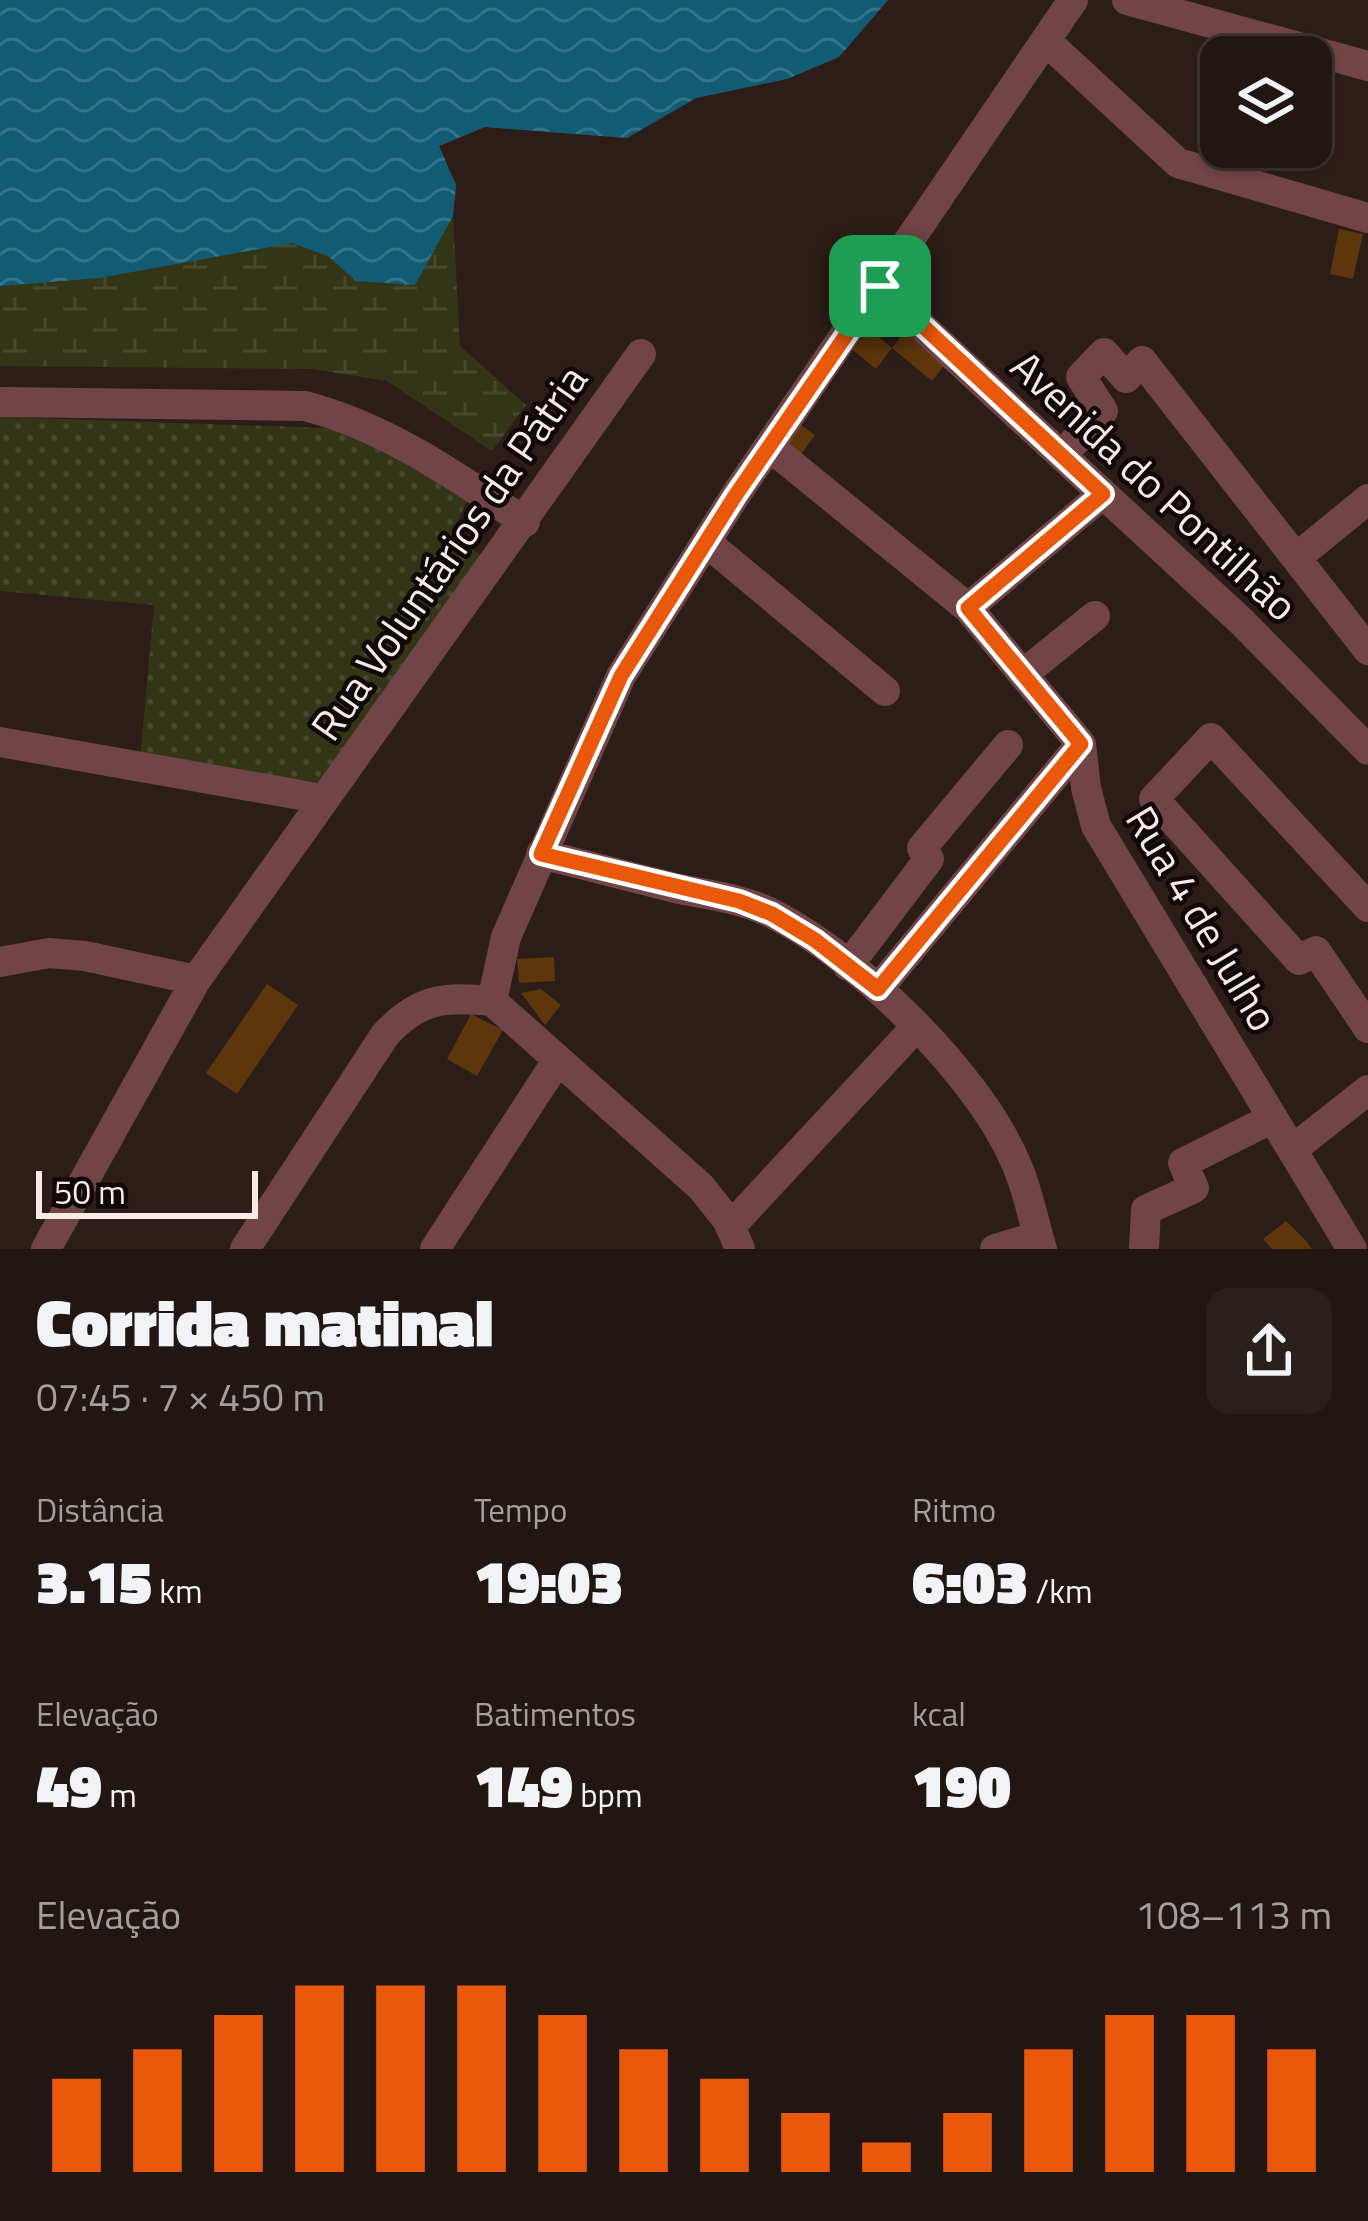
<!DOCTYPE html>
<html lang="pt">
<meta charset="utf-8">
<style>
body{margin:0;font-family:"Titillium Web",sans-serif;background:#291f1b;color:#f1f3f6;height:100vh;display:flex;flex-direction:column;font-size:45px;white-space:nowrap}
*{box-sizing:border-box;margin:0}
p{font-size:39px;color:#a29f9f}
.icon{flex:none;width:66px;height:66px;fill:none;stroke:currentColor;stroke-width:2;stroke-linecap:round;stroke-linejoin:round}
.map{position:relative;height:1249px;overflow:hidden}
.side{display:flex;flex-direction:column;background:#211612;flex:1}
.side>*{flex:none}
.controls{position:absolute;left:1200px;top:36px;display:grid;gap:24px}
.controls a{display:grid;place-items:center;width:132px;height:132px;border-radius:24px;background:#211612;box-shadow:0 3px 9px #0004,0 0 0 3px #3e3532;font-size:60px}
.scale{position:absolute;left:36px;bottom:30px;width:222px;box-sizing:border-box;padding-left:12px;border:6px solid #f6ebe7;border-top:0;font-size:33px;line-height:42px;white-space:nowrap;color:#f6ebe7;-webkit-text-stroke:9px #100907;paint-order:stroke}
.pin{position:absolute;display:grid;place-items:center;width:102px;height:102px;color:#fff;margin:-51px;border-radius:24px;box-shadow:0 6px 18px #0006}
.round{display:grid;place-items:center;flex:none;width:126px;height:126px;border-radius:24px;background:#291f1b}
.head{display:flex;align-items:center;justify-content:space-between;height:204px;padding:0 36px}
h1{font-size:66px;font-weight:800;line-height:90px}
.figures{display:grid;grid-template-columns:repeat(3,1fr);gap:18px;height:204px;padding:12px 36px}
.figures div{display:grid;align-content:center}
.figures b{font-size:60px;font-weight:800}
.figures small{font-size:33px;font-weight:400}
.figures p{font-size:33px}
.chart{height:336px;padding:24px 36px}
.chart p{display:flex;justify-content:space-between}
.chart svg{width:100%;height:216px;margin-top:12px;stroke:#ea580c;stroke-width:6}
.map>svg:first-child{display:block}
.grass{fill:url(#grass-dots)}
.wetland{fill:url(#wetland-marsh)}
.water{fill:url(#water-waves)}
.building{fill:#5e360c}
.lines{fill:none;stroke-linecap:round;stroke-linejoin:round}
.minor{stroke:#714447;stroke-width:30}
.route-casing{stroke:#fff;stroke-width:24}
.route{stroke:#ea580c;stroke-width:15}
.labels{text-anchor:middle;dominant-baseline:central;stroke-width:9;stroke-linejoin:round;paint-order:stroke}
.street-label{font-size:42px;fill:#f6ebe7;stroke:#100907}
</style>
<div class="map">
<svg width="1368" height="1249" viewBox="0 0 1368 1249">
<defs>
<pattern id="grass-dots" width="8" height="8" patternUnits="userSpaceOnUse" patternTransform="scale(3)"><rect width="8" height="8" fill="#333517"/><path d="M2 2h.1M6 6h.1" fill="none" stroke="#47492e" stroke-width="1.8" stroke-linecap="round"/></pattern>
<pattern id="wetland-marsh" width="20" height="14" patternUnits="userSpaceOnUse" patternTransform="scale(3)"><rect width="20" height="14" fill="#333517"/><path d="M1 5h8M5 5V1M11 12h8M15 12V8" fill="none" stroke="#47492e"/></pattern>
<pattern id="water-waves" width="16" height="10" patternUnits="userSpaceOnUse" patternTransform="scale(3)"><rect width="16" height="10" fill="#115c74"/><path d="M0 5q4-4 8 0t8 0" fill="none" stroke="#347488"/></pattern>
</defs>
<rect width="100%" height="100%" fill="#2c1d18"/>
<path class="grass" d="M 0,417 L 356,429 L 472,490 L 452,533 L 480,555 L 326,783 L 140,760 L 154,605 L 0,591 Z"/>
<path class="wetland" d="M 888,0 L 839,57 L 787,79 L 696,98 L 627,138 L 485,127 L 439,146 L 456,185 L 453,216 L 460,346 L 526,405 L 492,451 L 387,381 L 312,369 L 0,366 L 0,159 Z"/>
<path class="water" d="M 0,0 L 888,0 L 839,57 L 787,79 L 696,98 L 627,138 L 485,127 L 439,146 L 456,185 L 453,216 L 415,285 L 356,281 L 328,256 L 292,243 L 99,278 L 0,286 Z"/>
<path class="building" d="M 1339,229 L 1363,234 L 1353,279 L 1330,274 Z
M 908,327 L 949,360 L 932,381 L 892,348 Z
M 869,329 L 892,348 L 876,369 L 853,350 Z
M 801,425 L 815,435 L 800,456 L 786,445 Z
M 554,957 L 555,981 L 519,983 L 517,959 Z
M 267,984 L 298,1005 L 237,1094 L 206,1073 Z
M 541,989 L 561,1005 L 545,1025 L 521,993 Z
M 471,1014 L 503,1030 L 477,1076 L 447,1059 Z
M 1286,1221 L 1307,1242 L 1312,1249 L 1272,1249 L 1263,1239 Z"/>
<g class="lines">
<path class="minor" d="M 1127,0 L 1368,66
M 1046,41 L 1178,163 L 1368,218
M 879,287 L 1242,622 L 1368,750
M 0,402 L 305,406 C 386,427 456,476 525,522
M 770,447 L 968,608 L 1081,744 L 1086,788 L 1096,826 L 1352,1249
M 1062,455 L 1103,411 L 1081,377 L 1104,353 L 1126,378 L 1142,361 L 1368,650
M 706,542 L 885,691
M 1296,558 L 1368,499
M 968,608 L 1103,494
M 1023,674 L 1095,616
M 0,742 L 323,799
M 541,854 C 586,865 630,877 675,888 C 708,895 742,898 773,914 C 858,957 977,1073 1015,1161 C 1028,1189 1033,1220 1042,1249
M 1368,907 L 1211,738 L 1154,799 L 1299,960 L 1316,951 L 1368,1028
M 0,962 L 49,953 L 85,956 L 196,980
M 848,966 L 929,859 L 922,848 L 1008,745
M 878,989 L 1081,744
M 492,1001 L 506,937 L 621,676 L 735,496 L 1073,0
M 1292,1150 L 1368,1090
M 730,1227 L 916,1027
M 46,1249 L 196,980 L 641,354
M 245,1249 L 385,1035 C 418,999 443,996 492,1001 L 701,1187 L 728,1221 L 740,1249
M 435,1249 L 557,1061
M 995,1249 L 1038,1236
M 1144,1249 L 1146,1210 L 1194,1188 L 1183,1163 L 1273,1118"/>
</g>
<g class="lines">
<g class="route-casing">
<path id="route" d="M 880,286 L 1103,494 L 968,608 L 1081,744 L 878,989 L 815,940 L 772,914 L 739,901 L 541,854 L 621,676 L 735,496 Z"/>
</g>
<use href="#route" class="route"/>
</g>
<g class="labels">
<g class="street-label">
<text transform="translate(1155 485) rotate(43)">Avenida do Pontilhão</text>
<text transform="translate(448 552) rotate(-55)">Rua Voluntários da Pátria</text>
<text transform="translate(1203 918) rotate(59)">Rua 4 de Julho</text>
</g>
</g>
</svg>
<div class="controls">
<a><svg class="icon" aria-label="layers" viewBox="0 0 24 24"><path d="M12 4l9 5-9 5-9-5zM3 14l9 5 9-5"/></svg></a>
</div>
<div class="scale">50 m</div>
<div class="pin" style="left:880px;top:286px;background:#1e9e55"><svg class="icon" aria-label="arrive" viewBox="0 0 24 24"><path d="M6 21V4h12l-3 4 3 4H6"/></svg></div>
</div>
<section class="side">
<div class="head"><div><h1>Corrida matinal</h1><p>07:45 · 7 × 450 m</p></div><a class="round"><svg class="icon" aria-label="share" viewBox="0 0 24 24"><path d="M12 15V3M7 8l5-5 5 5M5 13v7h14v-7"/></svg></a></div>
<div class="figures">
<div><p>Distância</p><b>3.15<small> km</small></b></div>
<div><p>Tempo</p><b>19:03</b></div>
<div><p>Ritmo</p><b>6:03<small> /km</small></b></div>
</div>
<div class="figures">
<div><p>Elevação</p><b>49<small> m</small></b></div>
<div><p>Batimentos</p><b>149<small> bpm</small></b></div>
<div><p>kcal</p><b>190</b></div>
</div>
<div class="chart"><p><span>Elevação</span>108–113 m</p>
<svg viewBox="0 0 160 44" preserveAspectRatio="none"><path d="M5 44V25M15 44V19M25 44V12M35 44V6M45 44V6M55 44V6M65 44V12M75 44V19M85 44V25M95 44V32M105 44V38M115 44V32M125 44V19M135 44V12M145 44V12M155 44V19"/></svg>
</div>
</section>
